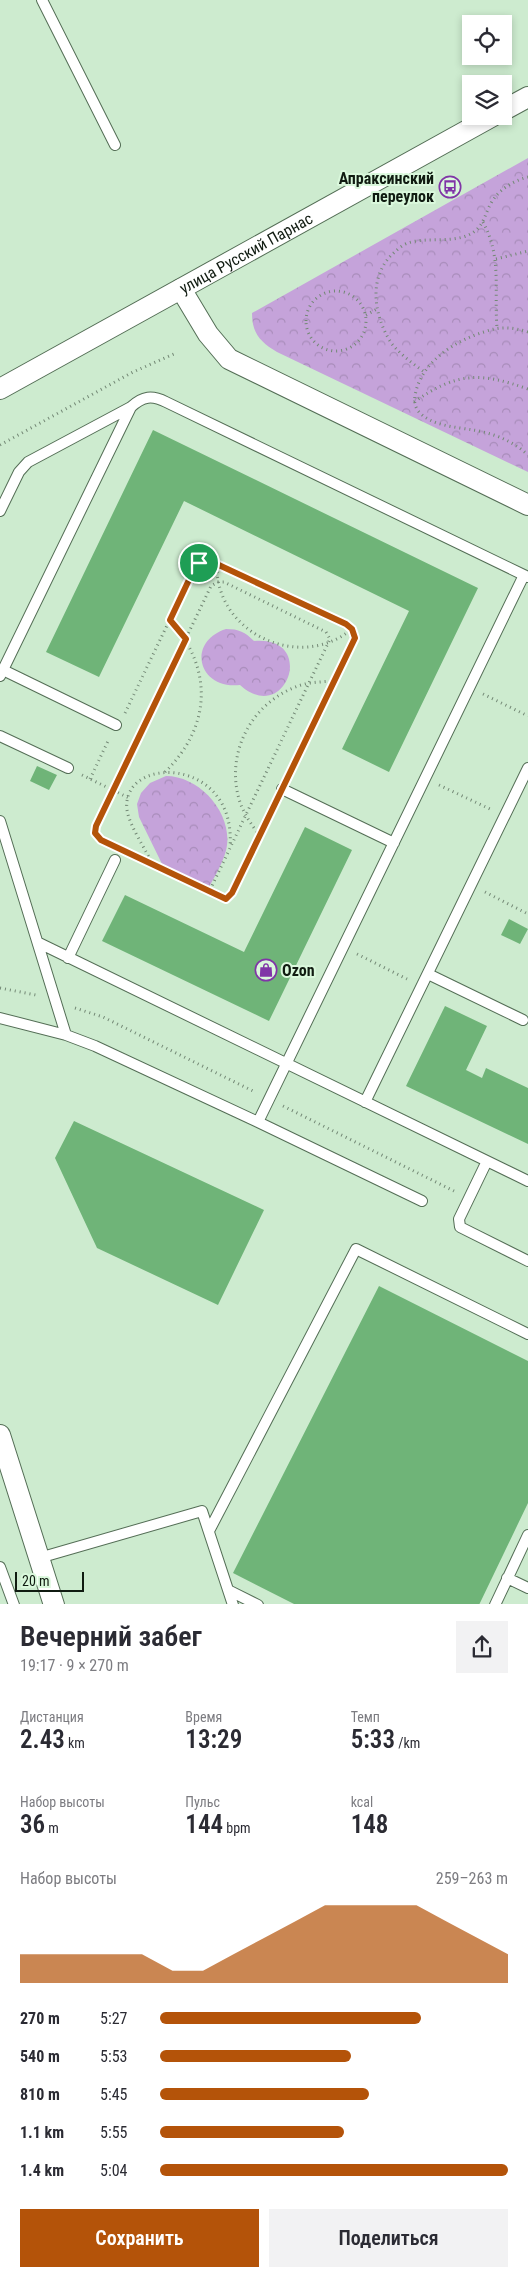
<!DOCTYPE html>
<html lang="ru">
<meta charset="utf-8">
<style>
body{margin:0;font-family:"Roboto Condensed",sans-serif;background:#f2f2f3;color:#2b2b33;height:100vh;display:flex;flex-direction:column;font-size:19px;white-space:nowrap}
*{box-sizing:border-box;margin:0}
p{font-size:16px;color:#7c7c81}
.icon{flex:none;width:28px;height:28px;fill:none;stroke:currentColor;stroke-width:2;stroke-linecap:round;stroke-linejoin:round}
.map{position:relative;height:1604px;overflow:hidden}
.drawer{display:flex;flex-direction:column;background:#fff;flex:1}
.drawer>*{flex:none}
.fabs{position:absolute;left:462px;top:15px;display:grid;gap:10px}
.fabs a{display:grid;place-items:center;width:50px;height:50px;border-radius:0px;background:#fff;box-shadow:0 2px 8px #0003;font-size:25px}
.scale{position:absolute;left:15px;bottom:12px;width:69px;box-sizing:border-box;padding-left:5px;border:2px solid #101b11;border-top:0;font-size:14px;line-height:18px;white-space:nowrap;color:#101b11;-webkit-text-stroke:4px #daf8dc;paint-order:stroke}
.pin{position:absolute;display:grid;place-items:center;width:42px;height:42px;color:#fff;margin:-21px;border:2px solid #fff;border-radius:50%;box-shadow:0 1px 5px #0007}
.round{display:grid;place-items:center;flex:none;width:52px;height:52px;border-radius:0px;background:#f2f2f3}
.head{display:flex;align-items:center;justify-content:space-between;height:85px;padding:0 20px}
h1{font-size:28px;font-weight:600;line-height:38px}
.figures{display:grid;grid-template-columns:repeat(3,1fr);gap:8px;height:85px;padding:5px 20px}
.figures div{display:grid;align-content:center}
.figures b{font-size:25px;font-weight:600}
.figures small{font-size:14px;font-weight:400}
.figures p{font-size:14px}
.chart{height:140px;padding:10px 20px}
.chart p{display:flex;justify-content:space-between}
.chart svg{width:100%;height:90px;margin-top:5px;fill:#b45309;opacity:.7}
.action{display:flex;gap:10px;margin-top:auto;padding:10px 20px}
.action a{flex:1;height:58px;border-radius:0px;background:#b45309;color:#fff;font-size:20px;font-weight:600;line-height:58px;text-align:center}
.action a+a{background:#f2f2f3;color:#2b2b33}
ul{padding:0 20px;list-style:none;font-size:16px}
li{display:grid;grid-template-columns:80px 60px 1fr;align-items:center;height:38px}
li i{height:12px;border-radius:6px;background:#b45309}
.map>svg:first-child{display:block}
.park{fill:url(#park-crowns)}
.building{fill:#6fb478}
.lines{fill:none;stroke-linecap:round;stroke-linejoin:round}
.service-casing{stroke:#546e56;stroke-width:12}
.minor-casing{stroke:#546e56;stroke-width:22}
.path{stroke:#738875;stroke-width:3;stroke-dasharray:1 4;stroke-linecap:butt}
.service{stroke:#fff;stroke-width:10}
.minor{stroke:#fff;stroke-width:20}
.route-casing{stroke:#fff;stroke-width:10}
.route{stroke:#b45309;stroke-width:6}
.labels{text-anchor:middle;dominant-baseline:central;stroke-width:4;stroke-linejoin:round;paint-order:stroke}
.poi-label{font-size:16px;font-weight:bold;fill:#101b11;stroke:#daf8dc;text-anchor:end}
.street-label{font-size:16px;fill:#101b11;stroke:#daf8dc}
</style>
<div class="map">
<svg width="528" height="1605" viewBox="0 0 528 1605">
<defs>
<pattern id="park-crowns" width="20" height="18" patternUnits="userSpaceOnUse" patternTransform="scale(1.25)"><rect width="20" height="18" fill="#c5a3da"/><path d="M2 6a3 3 0 1 1 6 0M12 15a3 3 0 1 1 6 0" fill="none" stroke="#a88cba"/></pattern>
</defs>
<rect width="100%" height="100%" fill="#cdebcf"/>
<path class="park" d="M 528,158 L 528,472 L 277,352 C 260,342 252,333 252,313 Z
M 226,629 C 239,629 245,632 254,641 C 318,635 286,727 240,685 C 198,690 186,642 226,629 Z
M 166,776 C 202,776 237,818 225,854 C 221,866 214,878 208,889 L 164,868 L 139,817 L 137,804 L 141,793 L 150,783 Z"/>
<path class="building" d="M 153,430 L 478,588 L 389,772 L 342,749 L 409,611 L 184,501 L 99,677 L 46,652 Z
M 37,766 L 57,775 L 49,790 L 30,781 Z
M 305,827 L 352,850 L 269,1021 L 102,941 L 125,895 L 244,952 Z
M 509,919 L 528,929 L 520,944 L 501,935 Z
M 445,1006 L 487,1026 L 466,1070 L 482,1078 L 486,1068 L 528,1088 L 528,1144 L 406,1086 Z
M 74,1121 L 264,1210 L 218,1305 L 97,1248 L 55,1158 Z
M 379,1286 L 528,1361 L 528,1503 L 479,1605 L 296,1605 L 233,1573 Z"/>
<g class="lines">
<g class="service-casing">
<path id="service" d="M 42,0 L 115,145
M 0,511 L 19,472 L 28,462 L 131,407
M 3,670 L 116,725
M 0,676 L 131,407 C 143,396 152,395 166,402 L 528,577
M 0,736 L 68,768
M 282,789 L 394,843
M 0,821 L 66,1035
M 39,943 L 528,1181
M 68,958 L 115,860
M 428,974 L 523,1020
M 0,1018 L 66,1035 L 95,1046 L 258,1122
M 365,1102 L 528,768
M 487,1161 L 459,1219 L 460,1227 L 528,1261
M 422,1201 L 258,1122 L 524,575
M 209,1531 L 356,1249 L 528,1334
M 39,1558 L 202,1511 L 233,1605
M 0,1567 L 14,1605
M 507,1578 L 528,1588
M 228,1590 L 258,1605
M 495,1605 L 528,1535"/>
</g>
<g class="minor-casing">
<g id="minor">
<path d="M 504,110 L 528,97"/>
<path d="M 181,289 L 208,334 L 229,359 L 528,505"/>
<path id="s1" d="M 0,389 L 493,116"/>
<path d="M 0,1435 L 54,1605"/>
</g>
</g>
<path class="path" d="M 483,222 C 502,257 494,289 497,328
M 496,259 L 528,251
M306 321a30 30 0 1 1 60 0a30 30 0 1 1-60 0Z
M 366,315 L 377,309
M 528,332 C 512,327 500,326 484,332 C 454,341 420,363 415,396 C 414,402 415,408 420,413 C 433,426 456,427 473,430 C 493,433 513,441 528,455
M 423,371 C 412,363 401,355 392,344 C 373,316 367,274 396,251 C 399,248 404,244 408,243 C 429,236 457,245 475,231 C 483,225 485,215 490,205 C 497,191 512,181 528,177
M 414,402 C 457,372 480,372 528,389
M 0,445 L 133,372 L 174,354
M 217,562 C 213,632 299,673 352,629
M 483,694 L 528,716
M 125,713 L 196,565 L 205,560 L 212,561 L 346,624 L 354,635 L 289,775
M 165,772 C 212,726 213,668 170,620
M 82,775 L 129,798
M 90,779 L 109,739
M 439,785 L 490,809
M 260,836 C 251,824 243,813 239,799 C 226,754 250,706 293,688 C 306,682 320,682 334,681
M 110,844 L 96,836 L 96,826 L 211,586 L 218,582 L 224,582 L 326,632 L 330,639 L 209,892
M 131,855 L 226,899 L 232,893 L 276,803
M 153,865 C 146,850 129,825 127,810 C 120,755 237,755 230,847
M 485,892 L 528,914
M 357,954 L 407,979
M 0,988 L 36,995
M 75,1008 L 103,1017 L 255,1092
M 283,1106 L 454,1191"/>
<use href="#service" class="service"/>
<use href="#minor" class="minor"/>
</g>
<g class="lines">
<g class="route-casing">
<path id="route" d="M 208,560 L 346,624 L 352,629 L 355,638 L 232,893 L 226,899 L 101,840 L 95,833 L 96,826 L 186,639 L 170,620 L 196,565 Z"/>
</g>
<use href="#route" class="route"/>
</g>
<defs>
<g id="bus-ring" transform="scale(1.125)"><circle r="9.5" fill="#daf8dc" stroke="#8035a7" stroke-width="1.5"/><path d="M-5-6H5V4H4V6H2V4H-2V6H-4V4H-5ZM-3.5-4V0h7V-4ZM-3.5 1.2v1.5H-2V1.2ZM2 1.2v1.5H3.5V1.2Z" fill="#8035a7"/></g>
<g id="shop-ring" transform="scale(1.125)"><circle r="9.5" fill="#daf8dc" stroke="#8035a7" stroke-width="1.5"/><path d="M-5-2.5h2.3a2.7 3.5 0 0 1 5.4 0H5L5.5 6h-11ZM-1.5-2.5h3a1.5 2.3 0 0 0-3 0Z" fill="#8035a7"/></g>
</defs>
<g fill-rule="evenodd">
<use href="#bus-ring" x="450" y="187"/>
<use href="#shop-ring" x="266" y="970"/>
</g>
<g class="labels">
<g class="poi-label">
<text x="434" y="178">Апраксинский<tspan x="434" dy="18">переулок</tspan></text>
<text x="282" y="970" text-anchor="start">Ozon</text>
</g>
<g class="street-label">
<text stroke="none"><textPath href="#s1" startOffset="281">улица Русский Парнас</textPath></text>
</g>
</g>
</svg>
<div class="fabs">
<a><svg class="icon" aria-label="locate" viewBox="0 0 24 24"><circle cx="12" cy="12" r="6"/><path d="M12 2v4M12 18v4M2 12h4M18 12h4"/></svg></a>
<a><svg class="icon" aria-label="layers" viewBox="0 0 24 24"><path d="M12 4l9 5-9 5-9-5zM3 14l9 5 9-5"/></svg></a>
</div>
<div class="scale">20 m</div>
<div class="pin" style="left:199px;top:563px;background:#1e9e55"><svg class="icon" aria-label="arrive" viewBox="0 0 24 24"><path d="M6 21V4h12l-3 4 3 4H6"/></svg></div>
</div>
<section class="drawer">
<div class="head"><div><h1>Вечерний забег</h1><p>19:17 · 9 × 270 m</p></div><a class="round"><svg class="icon" aria-label="share" viewBox="0 0 24 24"><path d="M12 15V3M7 8l5-5 5 5M5 13v7h14v-7"/></svg></a></div>
<div class="figures">
<div><p>Дистанция</p><b>2.43<small> km</small></b></div>
<div><p>Время</p><b>13:29</b></div>
<div><p>Темп</p><b>5:33<small> /km</small></b></div>
</div>
<div class="figures">
<div><p>Набор высоты</p><b>36<small> m</small></b></div>
<div><p>Пульс</p><b>144<small> bpm</small></b></div>
<div><p>kcal</p><b>148</b></div>
</div>
<div class="chart"><p><span>Набор высоты</span>259–263 m</p>
<svg viewBox="0 0 160 44" preserveAspectRatio="none"><path d="M0 44V30L10 30L20 30L30 30L40 30L50 38L60 38L70 30L80 22L90 14L100 6L110 6L120 6L130 6L140 14L150 22L160 30V44z"/></svg>
</div>
<ul>
<li><b>270 m</b>5:27<i style="width:75%"></i></li>
<li><b>540 m</b>5:53<i style="width:55%"></i></li>
<li><b>810 m</b>5:45<i style="width:60%"></i></li>
<li><b>1.1 km</b>5:55<i style="width:53%"></i></li>
<li><b>1.4 km</b>5:04<i style="width:100%"></i></li>
</ul>
<div class="action"><a>Сохранить</a><a>Поделиться</a></div>
</section>
